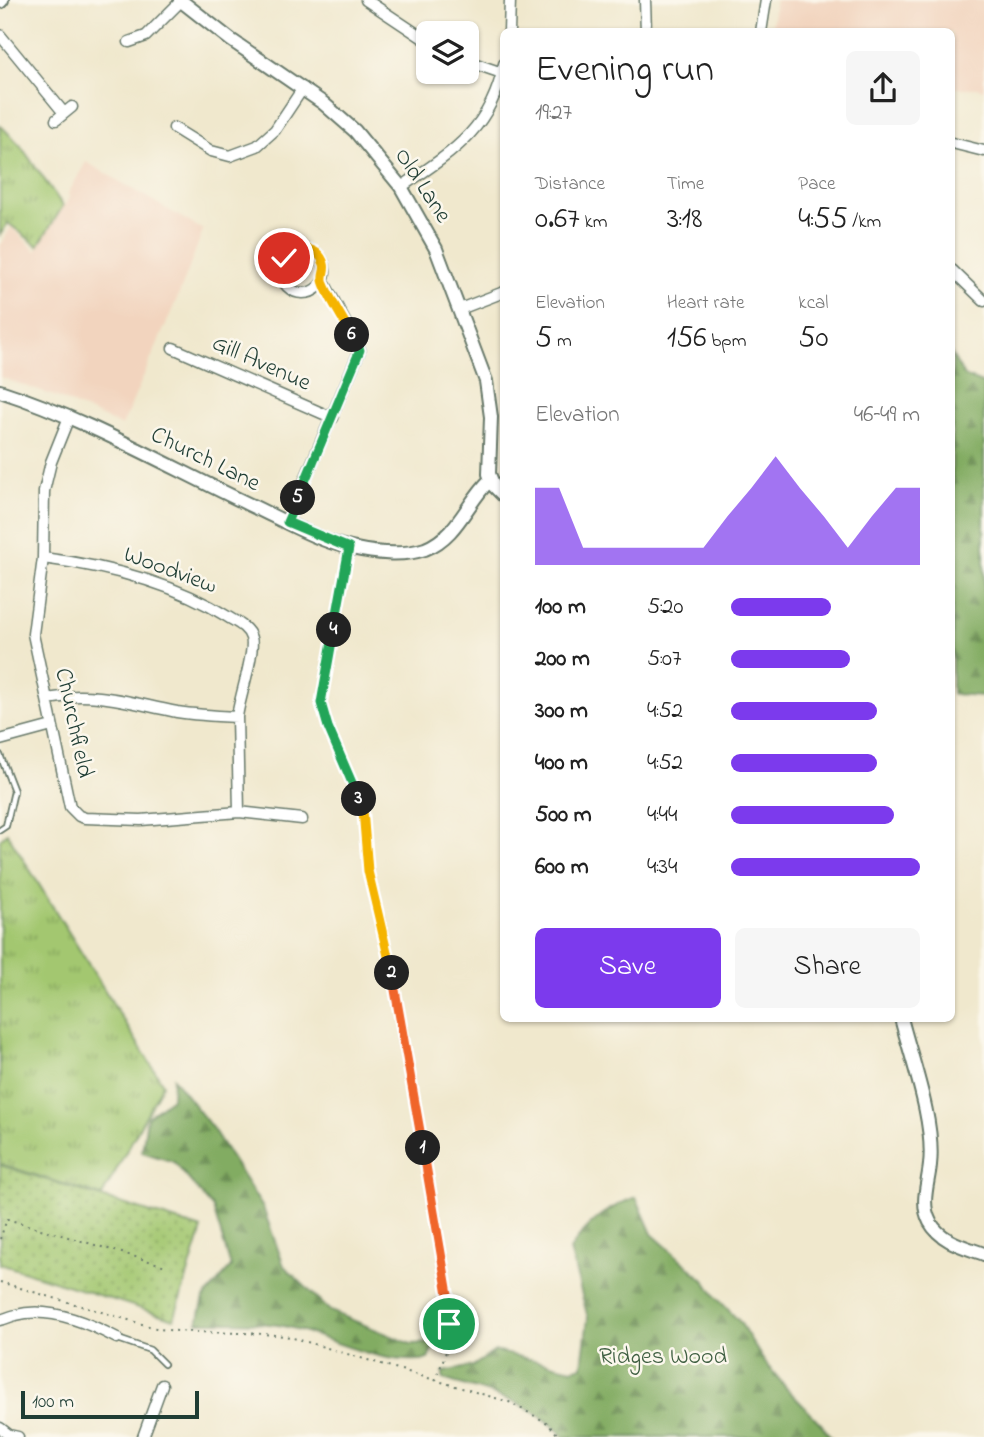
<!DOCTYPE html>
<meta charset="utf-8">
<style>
body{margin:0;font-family:"Indie Flower",sans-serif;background:#f6f6f6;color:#222;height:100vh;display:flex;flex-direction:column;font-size:26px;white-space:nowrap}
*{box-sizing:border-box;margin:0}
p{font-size:23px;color:#767676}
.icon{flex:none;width:38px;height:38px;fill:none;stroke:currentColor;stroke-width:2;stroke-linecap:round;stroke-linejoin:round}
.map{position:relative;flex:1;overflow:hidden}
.details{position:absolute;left:500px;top:28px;width:455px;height:994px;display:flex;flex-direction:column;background:#fff;border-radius:10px;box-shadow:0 2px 5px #0004}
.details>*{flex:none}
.controls{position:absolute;left:416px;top:21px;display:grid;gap:14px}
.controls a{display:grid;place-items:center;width:63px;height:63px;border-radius:10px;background:#fff;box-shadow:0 2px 5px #0004;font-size:35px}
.scale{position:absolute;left:21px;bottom:18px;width:178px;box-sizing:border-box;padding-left:7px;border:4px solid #1f3d34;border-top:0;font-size:19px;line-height:24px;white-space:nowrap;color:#1f3d34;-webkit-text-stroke:5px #fbf7ec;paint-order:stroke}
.pin{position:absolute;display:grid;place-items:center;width:60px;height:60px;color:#fff;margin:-30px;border:4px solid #fff;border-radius:50%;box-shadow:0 2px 7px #0007}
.km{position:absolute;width:35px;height:35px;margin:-18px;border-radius:50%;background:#222;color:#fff;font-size:19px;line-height:35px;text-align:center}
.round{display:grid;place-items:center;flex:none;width:74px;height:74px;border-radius:10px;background:#f6f6f6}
.summary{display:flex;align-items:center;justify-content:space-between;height:119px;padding:0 35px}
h1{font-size:38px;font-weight:600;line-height:52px}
.figures{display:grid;grid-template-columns:repeat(3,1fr);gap:10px;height:119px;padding:7px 35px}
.figures div{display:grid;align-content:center}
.figures b{font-size:30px;font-weight:600}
.figures small{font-size:19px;font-weight:400}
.figures p{font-size:19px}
.chart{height:196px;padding:14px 35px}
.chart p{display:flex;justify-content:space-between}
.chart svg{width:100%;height:126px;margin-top:7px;fill:#7c3aed;opacity:.7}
.action{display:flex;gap:14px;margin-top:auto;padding:14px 35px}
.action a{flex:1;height:80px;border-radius:10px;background:#7c3aed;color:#fff;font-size:28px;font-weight:600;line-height:80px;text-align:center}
.action a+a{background:#f6f6f6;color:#222}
ul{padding:0 35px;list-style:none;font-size:23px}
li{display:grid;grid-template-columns:112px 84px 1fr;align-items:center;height:52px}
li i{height:18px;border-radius:9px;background:#7c3aed}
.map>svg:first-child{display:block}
.built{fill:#f2d4be}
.grass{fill:url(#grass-dots);stroke:#618252;stroke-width:2}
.forest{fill:url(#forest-firs);stroke:#50744b;stroke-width:2}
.park{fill:url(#park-tufts);stroke:#618252;stroke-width:2}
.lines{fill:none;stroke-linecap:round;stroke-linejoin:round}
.lane-casing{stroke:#68796a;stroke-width:8}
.street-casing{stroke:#68796a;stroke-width:13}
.secondary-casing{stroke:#68796a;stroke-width:16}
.path{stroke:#68796a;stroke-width:2;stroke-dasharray:2 5;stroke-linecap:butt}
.lane{stroke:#fff;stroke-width:4.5}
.street{stroke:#fff;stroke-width:10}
.secondary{stroke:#fff;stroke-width:12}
.split-1-casing{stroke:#fff;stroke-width:14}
.split-2-casing{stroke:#fff;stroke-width:14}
.split-3-casing{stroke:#fff;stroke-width:14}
.split-4-casing{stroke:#fff;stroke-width:14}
.split-5-casing{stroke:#fff;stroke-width:14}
.split-6-casing{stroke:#fff;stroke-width:14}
.split-7-casing{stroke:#fff;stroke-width:14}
.split-1{stroke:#f0652b;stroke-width:9}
.split-2{stroke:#f0652b;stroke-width:9}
.split-3{stroke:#f5b400;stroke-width:9}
.split-4{stroke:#22a559;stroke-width:9}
.split-5{stroke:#22a559;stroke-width:9}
.split-6{stroke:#22a559;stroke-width:9}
.split-7{stroke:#f5b400;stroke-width:9}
.labels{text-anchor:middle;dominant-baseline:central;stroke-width:5;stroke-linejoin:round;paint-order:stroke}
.street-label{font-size:24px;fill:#1f3d34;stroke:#fbf7ec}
.park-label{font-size:24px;fill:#406043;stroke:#fbf7ec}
</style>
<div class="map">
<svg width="984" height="1437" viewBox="0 0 984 1437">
<defs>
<pattern id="grass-dots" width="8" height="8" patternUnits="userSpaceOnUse" patternTransform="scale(1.75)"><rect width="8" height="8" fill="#a3c770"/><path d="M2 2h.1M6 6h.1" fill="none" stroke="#84a35d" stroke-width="1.8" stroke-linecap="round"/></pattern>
<pattern id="forest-firs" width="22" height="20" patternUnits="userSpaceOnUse" patternTransform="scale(1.75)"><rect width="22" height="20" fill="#82ac62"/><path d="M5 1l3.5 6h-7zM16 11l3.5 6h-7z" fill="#6a8d52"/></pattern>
<pattern id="park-tufts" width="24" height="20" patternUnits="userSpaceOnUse" patternTransform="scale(1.75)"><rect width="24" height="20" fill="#a3c770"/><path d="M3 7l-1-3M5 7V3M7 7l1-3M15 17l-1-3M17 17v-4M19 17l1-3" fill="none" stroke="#84a35d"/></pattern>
</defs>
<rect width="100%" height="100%" fill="#fbf7ec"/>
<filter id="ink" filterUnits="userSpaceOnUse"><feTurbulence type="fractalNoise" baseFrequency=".0143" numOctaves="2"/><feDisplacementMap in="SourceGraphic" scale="14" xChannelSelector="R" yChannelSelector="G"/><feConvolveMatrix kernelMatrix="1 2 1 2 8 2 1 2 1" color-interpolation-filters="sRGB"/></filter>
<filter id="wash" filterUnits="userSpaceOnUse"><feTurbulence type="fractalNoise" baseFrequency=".00686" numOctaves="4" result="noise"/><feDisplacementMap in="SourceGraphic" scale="28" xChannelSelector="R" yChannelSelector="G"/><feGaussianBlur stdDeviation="1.57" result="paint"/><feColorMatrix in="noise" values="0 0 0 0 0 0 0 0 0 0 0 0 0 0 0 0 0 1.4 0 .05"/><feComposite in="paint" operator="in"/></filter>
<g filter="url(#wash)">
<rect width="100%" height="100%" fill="#f0e8cd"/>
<path class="built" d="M 776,0 L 984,0 L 984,90 L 977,88 L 952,88 L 952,32 L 771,31 Z
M 86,162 L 203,230 L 182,287 L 122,426 L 57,397 L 0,377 L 0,246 L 11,227 L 36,251 L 70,197 L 68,194 Z"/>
<path class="grass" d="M 0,1165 L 202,1229 L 174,1319 L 0,1264 Z"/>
<path class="forest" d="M 952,355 L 964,376 L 984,384 L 984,696 L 952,694 Z
M 173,1078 L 213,1129 L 263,1208 L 284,1266 L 330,1311 L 411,1344 L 435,1343 L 428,1359 C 385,1366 336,1341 296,1329 C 270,1321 226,1322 198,1322 L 204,1298 L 231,1267 L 213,1208 L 174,1162 L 142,1152 L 147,1117 L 172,1098 Z
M 636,1197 L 652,1234 L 706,1282 L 715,1296 L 740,1322 L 763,1360 L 787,1389 L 821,1424 L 831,1437 L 564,1437 C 534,1402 486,1392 443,1379 L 443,1372 L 473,1366 L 495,1351 L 572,1369 L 582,1366 L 588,1318 L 570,1250 C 587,1223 607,1208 636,1197 Z"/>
<path class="park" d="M 0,125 L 20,145 L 63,206 L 38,246 L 8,223 L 0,235 Z
M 7,833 L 163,1084 L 102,1196 L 0,1164 L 0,839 Z"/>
</g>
<g filter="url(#ink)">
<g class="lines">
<g class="lane-casing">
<path id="lane" d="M 0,755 L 14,791 L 6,826 L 0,830
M 118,1339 L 150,1350 L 164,1364"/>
</g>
<g class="street-casing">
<path id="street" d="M 366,0 L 429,42
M 645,0 L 646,32
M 509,32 L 510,0
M 761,32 L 766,0
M 0,35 L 64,113
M 129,42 L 146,36 L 181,1
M 467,61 L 502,73
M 56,120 L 72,107
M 174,128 L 211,151 L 230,156 L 257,146 L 275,130 L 303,88
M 952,143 L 984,151
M 401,187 C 453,152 491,129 504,64
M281 271a22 22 0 1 1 44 0a22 22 0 1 1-44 0Z
M 952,270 L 984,301
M 460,309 L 504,292
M 173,348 L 333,418
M 69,417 L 51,462 L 44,491 L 43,558 L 33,634 L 70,807 L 79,816 L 85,818 L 141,820 L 239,812 L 302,819
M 287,522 L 360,350 L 323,280
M 43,558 C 106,566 173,582 228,617 C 236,622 248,627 251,638 C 256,650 239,699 237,717 C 217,716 197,715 177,712 C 130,703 96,690 47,699
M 237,717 L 239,812
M 0,740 L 52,726
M 0,1320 C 5,1319 11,1316 16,1315 C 48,1306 89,1323 117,1338
M 0,1428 L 9,1435 L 18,1437
M 143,1437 L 162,1385"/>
</g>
<g class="secondary-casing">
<path id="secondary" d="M 180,0 L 231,40 L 323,103 L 355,131 L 401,187 L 436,249 L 486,381 L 491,417 L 489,474 L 494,486 L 504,496
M 0,2 L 2,0
M 0,391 C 84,418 168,466 248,504 C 281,519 315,540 351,548 C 374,553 401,557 425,549 C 457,537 467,502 490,480
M 901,1018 C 912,1061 935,1122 930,1165 C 928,1185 920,1203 930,1222 C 941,1242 965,1247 984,1254"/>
</g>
<path class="path" d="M 347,559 L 321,703 L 328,727 L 363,809 L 368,871 L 397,994 L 449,1300 L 448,1346 L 436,1380
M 0,1239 L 7,1219 L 166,1266
M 0,1282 L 159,1329 C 203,1335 246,1330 290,1337 L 509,1402 L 546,1422 L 560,1437"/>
<use href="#lane" class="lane"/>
<use href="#street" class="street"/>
<use href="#secondary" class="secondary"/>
</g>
</g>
<g class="lines" filter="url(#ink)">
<g class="split-1-casing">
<path id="split-1" d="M 423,1148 L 449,1300 L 449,1324"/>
</g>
<g class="split-2-casing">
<path id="split-2" d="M 392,973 L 423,1148"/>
</g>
<g class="split-3-casing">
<path id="split-3" d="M 359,799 L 363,810 L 368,871 L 392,973"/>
</g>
<g class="split-4-casing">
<path id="split-4" d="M 334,630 L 321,703 L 328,727 L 359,799"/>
</g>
<g class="split-5-casing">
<path id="split-5" d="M 298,498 L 287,522 L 349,548 L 334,630"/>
</g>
<g class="split-6-casing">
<path id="split-6" d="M 298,498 L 360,350 L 352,335"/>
</g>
<g class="split-7-casing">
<path id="split-7" d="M 284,258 C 295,246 318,244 324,264 C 326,270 322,274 323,280 C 324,290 346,324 352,335"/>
</g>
<use href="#split-1" class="split-1"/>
<use href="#split-2" class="split-2"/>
<use href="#split-3" class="split-3"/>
<use href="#split-4" class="split-4"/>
<use href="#split-5" class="split-5"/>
<use href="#split-6" class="split-6"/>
<use href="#split-7" class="split-7"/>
</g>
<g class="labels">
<g class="street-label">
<text transform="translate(422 186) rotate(57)">Old Lane</text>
<text transform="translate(261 364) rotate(24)">Gill Avenue</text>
<text transform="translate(205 460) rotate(26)">Church Lane</text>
<text transform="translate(170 571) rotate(20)">Woodview</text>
<text transform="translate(73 723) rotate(78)">Churchfield</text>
</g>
<g class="park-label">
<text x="663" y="1357">Ridges Wood</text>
</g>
</g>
</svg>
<div class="controls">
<a><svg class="icon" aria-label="layers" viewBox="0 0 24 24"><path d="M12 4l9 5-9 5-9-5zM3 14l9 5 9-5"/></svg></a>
</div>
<div class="scale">100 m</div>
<div class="pin" style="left:449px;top:1324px;background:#1e9e55"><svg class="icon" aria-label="arrive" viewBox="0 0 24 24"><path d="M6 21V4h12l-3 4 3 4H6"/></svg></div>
<div class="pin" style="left:284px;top:258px;background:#d93025"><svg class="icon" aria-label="check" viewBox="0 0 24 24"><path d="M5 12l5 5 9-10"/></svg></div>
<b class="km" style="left:423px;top:1148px">1</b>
<b class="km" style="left:392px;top:973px">2</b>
<b class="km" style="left:359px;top:799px">3</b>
<b class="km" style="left:334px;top:630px">4</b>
<b class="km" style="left:298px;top:498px">5</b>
<b class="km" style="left:352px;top:335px">6</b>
<section class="details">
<div class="summary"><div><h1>Evening run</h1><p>19:27</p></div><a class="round"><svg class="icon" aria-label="share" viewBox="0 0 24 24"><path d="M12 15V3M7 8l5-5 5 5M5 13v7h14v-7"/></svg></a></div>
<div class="figures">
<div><p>Distance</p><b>0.67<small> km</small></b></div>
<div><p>Time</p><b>3:18</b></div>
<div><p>Pace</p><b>4:55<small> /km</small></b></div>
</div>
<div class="figures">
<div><p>Elevation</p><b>5<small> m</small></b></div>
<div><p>Heart rate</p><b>156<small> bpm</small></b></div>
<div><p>kcal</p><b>50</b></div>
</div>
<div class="chart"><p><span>Elevation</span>46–49 m</p>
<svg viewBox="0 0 160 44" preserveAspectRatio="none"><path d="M0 44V17L10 17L20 38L30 38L40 38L50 38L60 38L70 38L80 27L90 17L100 6L110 17L120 27L130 38L140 27L150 17L160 17V44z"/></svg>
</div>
<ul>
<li><b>100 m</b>5:20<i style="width:53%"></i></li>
<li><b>200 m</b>5:07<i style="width:63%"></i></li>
<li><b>300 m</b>4:52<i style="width:77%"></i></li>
<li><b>400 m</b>4:52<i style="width:77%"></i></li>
<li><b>500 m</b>4:44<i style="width:86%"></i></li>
<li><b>600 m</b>4:34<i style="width:100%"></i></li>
</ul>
<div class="action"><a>Save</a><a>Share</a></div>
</section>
</div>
